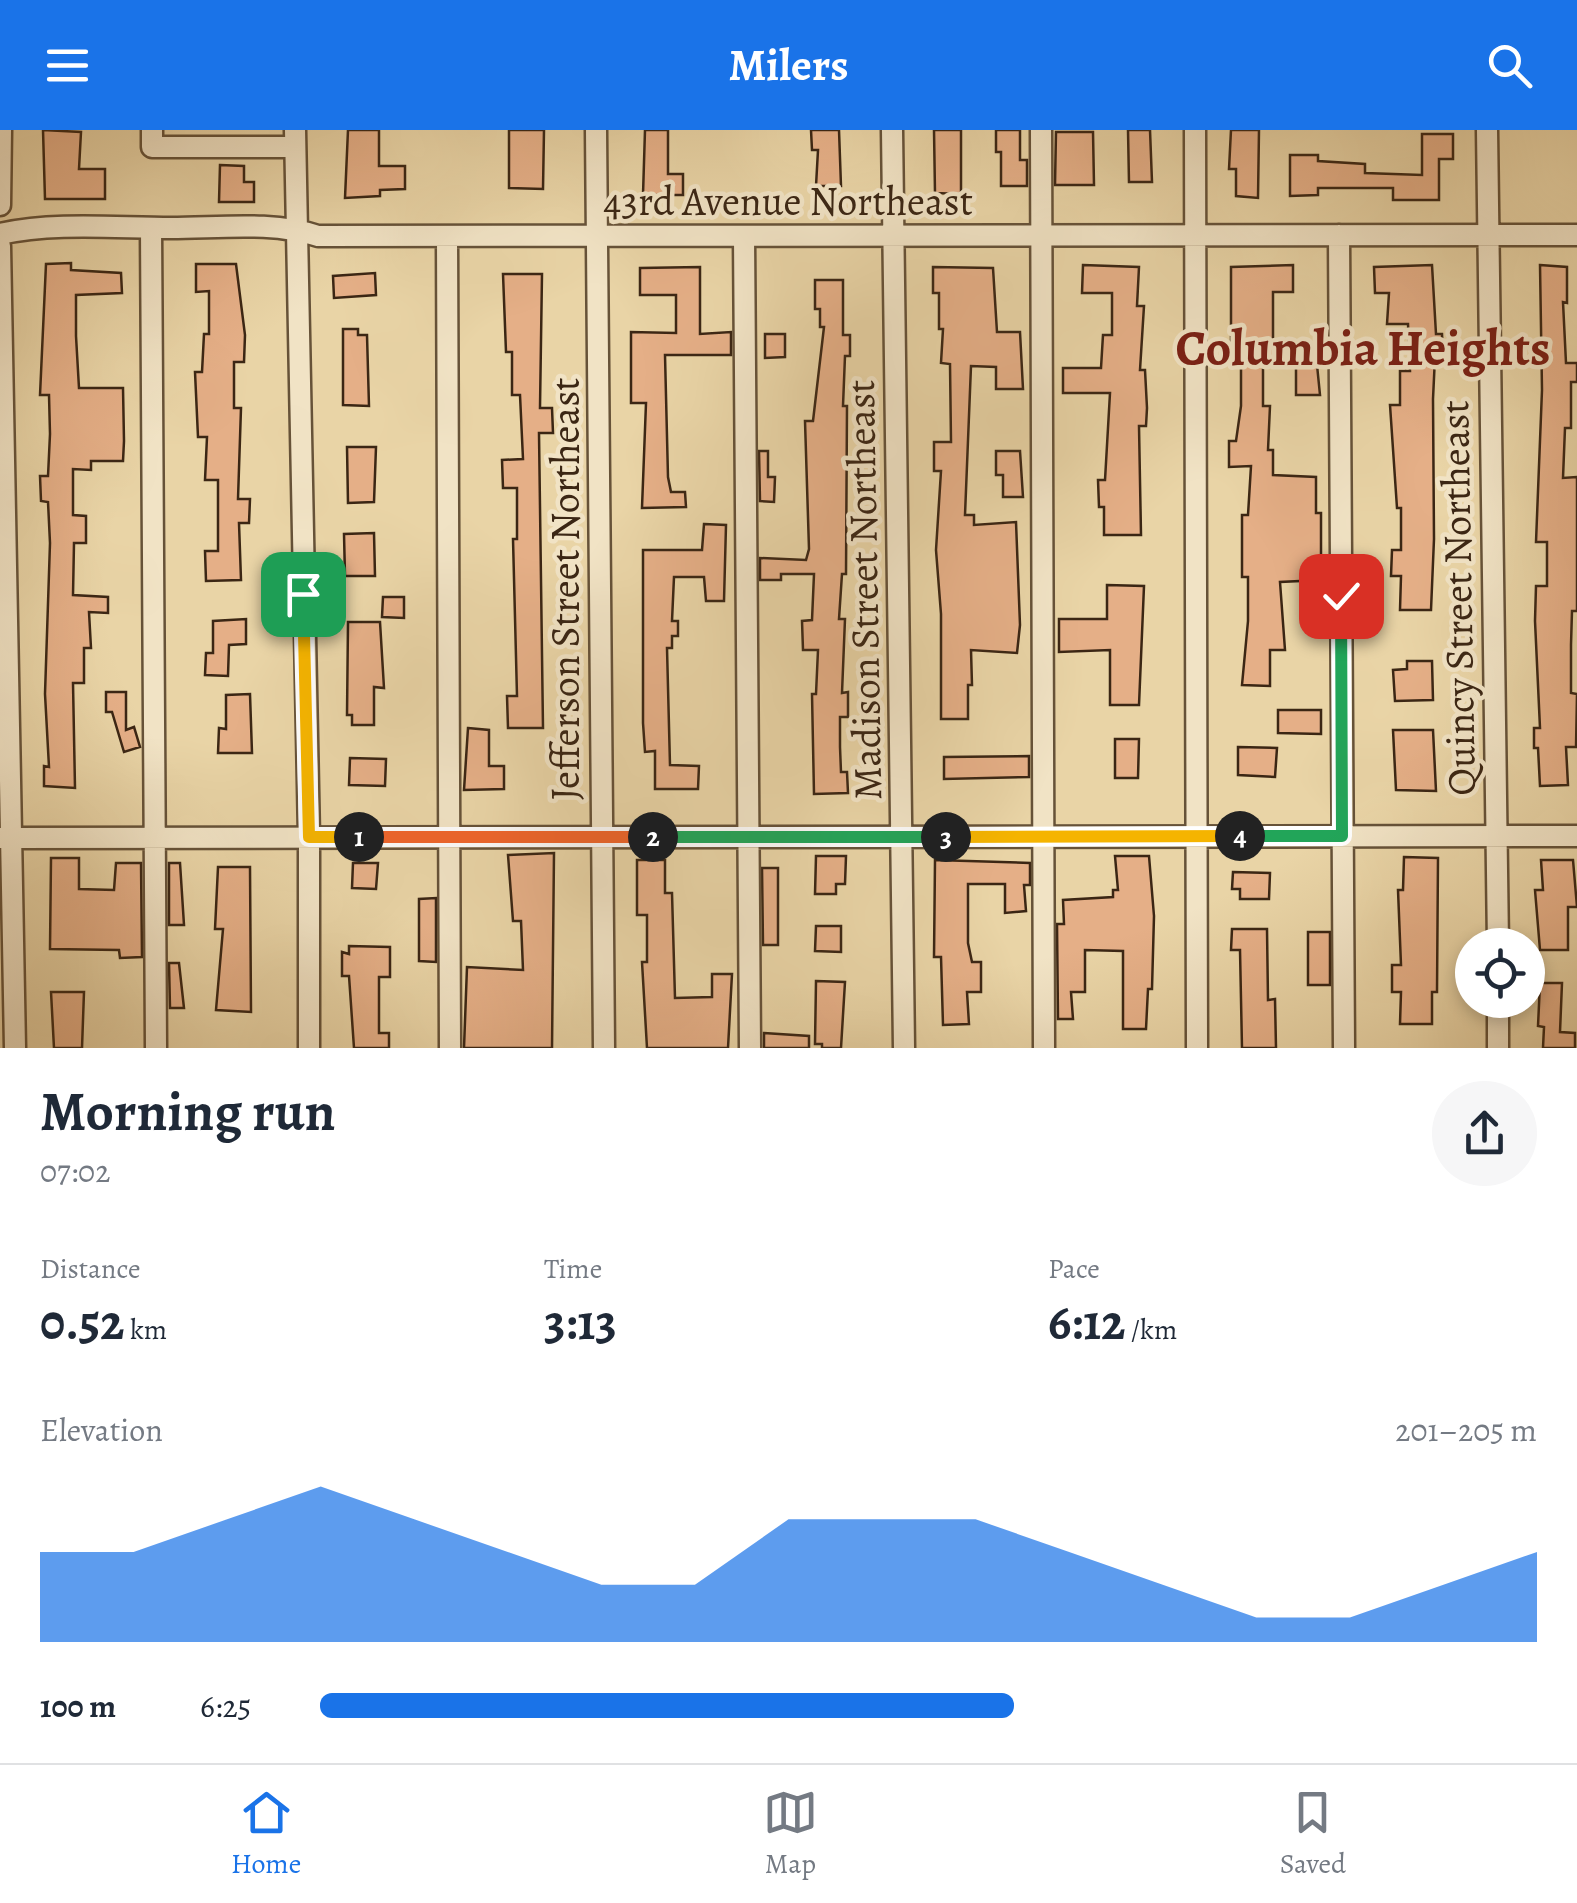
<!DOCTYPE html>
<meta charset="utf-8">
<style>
body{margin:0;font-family:Alegreya,serif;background:#f6f6f7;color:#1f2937;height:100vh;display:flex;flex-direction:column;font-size:38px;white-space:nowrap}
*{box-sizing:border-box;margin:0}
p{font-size:32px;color:#747a83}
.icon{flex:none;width:55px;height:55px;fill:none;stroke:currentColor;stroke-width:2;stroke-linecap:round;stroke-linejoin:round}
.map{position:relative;height:918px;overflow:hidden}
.panel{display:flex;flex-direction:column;background:#fff;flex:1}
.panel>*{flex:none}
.controls{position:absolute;left:1455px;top:798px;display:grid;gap:20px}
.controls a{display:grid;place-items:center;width:90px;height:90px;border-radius:50%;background:#fff;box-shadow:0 5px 15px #0003;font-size:50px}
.pin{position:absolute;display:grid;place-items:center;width:85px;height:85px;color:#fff;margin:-42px;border-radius:20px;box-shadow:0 5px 15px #0006}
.km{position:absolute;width:50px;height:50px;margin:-25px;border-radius:50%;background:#222;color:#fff;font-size:28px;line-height:50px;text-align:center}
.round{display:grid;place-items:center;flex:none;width:105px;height:105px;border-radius:52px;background:#f6f6f7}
.overview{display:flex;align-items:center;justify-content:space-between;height:170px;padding:0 40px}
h1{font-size:55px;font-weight:700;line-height:75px}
.figures{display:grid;grid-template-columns:repeat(3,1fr);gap:15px;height:170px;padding:10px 40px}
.figures div{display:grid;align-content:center}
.figures b{font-size:50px;font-weight:700}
.figures small{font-size:28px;font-weight:400}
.figures p{font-size:28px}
.chart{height:280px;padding:20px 40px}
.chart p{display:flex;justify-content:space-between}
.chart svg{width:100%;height:180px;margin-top:10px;fill:#1a73e8;opacity:.7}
ul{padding:0 40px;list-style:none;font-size:32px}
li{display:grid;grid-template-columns:160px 120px 1fr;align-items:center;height:75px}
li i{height:25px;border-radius:12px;background:#1a73e8}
header{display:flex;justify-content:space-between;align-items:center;height:130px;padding:0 40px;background:#1a73e8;color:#fff;font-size:45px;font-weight:700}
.dock{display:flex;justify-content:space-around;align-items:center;height:140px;border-top:2px solid #e0e1e3;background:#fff;font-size:28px;color:#747a83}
.dock a{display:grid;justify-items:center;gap:5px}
.dock .selected{color:#1a73e8}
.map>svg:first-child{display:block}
.building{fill:#e5af87;stroke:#3b2614;stroke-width:2.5}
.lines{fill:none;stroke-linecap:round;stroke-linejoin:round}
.minor-casing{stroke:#665238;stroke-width:25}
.minor{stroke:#f1e3c5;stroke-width:20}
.split-1-casing{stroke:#fff;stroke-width:20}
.split-2-casing{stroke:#fff;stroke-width:20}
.split-3-casing{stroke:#fff;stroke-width:20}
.split-4-casing{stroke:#fff;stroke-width:20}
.split-5-casing{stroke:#fff;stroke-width:20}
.split-1{stroke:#f5b400;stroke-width:12}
.split-2{stroke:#f0652b;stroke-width:12}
.split-3{stroke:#22a559;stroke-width:12}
.split-4{stroke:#f5b400;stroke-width:12}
.split-5{stroke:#22a559;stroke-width:12}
.labels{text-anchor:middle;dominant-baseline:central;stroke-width:9;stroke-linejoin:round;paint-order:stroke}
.street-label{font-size:40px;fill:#3b2614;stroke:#f1e3c5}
.district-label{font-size:50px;font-weight:bold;fill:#7a1f14;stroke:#f1e3c5}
</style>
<header><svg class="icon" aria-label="menu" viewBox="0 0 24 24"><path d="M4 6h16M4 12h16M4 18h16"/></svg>Milers<svg class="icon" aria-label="search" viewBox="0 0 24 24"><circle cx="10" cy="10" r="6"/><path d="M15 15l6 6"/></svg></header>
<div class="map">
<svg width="1577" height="918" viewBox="0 0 1577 918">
<rect width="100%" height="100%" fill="#e9d4a6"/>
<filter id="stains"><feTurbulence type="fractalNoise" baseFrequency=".002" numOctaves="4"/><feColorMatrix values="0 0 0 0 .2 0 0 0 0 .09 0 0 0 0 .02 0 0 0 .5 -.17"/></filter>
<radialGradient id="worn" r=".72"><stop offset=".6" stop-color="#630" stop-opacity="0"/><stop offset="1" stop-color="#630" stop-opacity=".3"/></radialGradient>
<path class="building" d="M 43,0 L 81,2 L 79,39 L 105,39 L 105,69 L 45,69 Z
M 348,0 L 379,0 L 379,36 L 405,36 L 405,59 L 380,60 L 380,66 L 345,68 Z
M 509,0 L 544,0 L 543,59 L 509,58 Z
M 645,0 L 668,0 L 668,44 L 683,44 L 683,65 L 643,65 Z
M 811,0 L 839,0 L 841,56 L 816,56 L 818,20 L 812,20 Z
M 934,0 L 961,0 L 961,64 L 935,63 Z
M 996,0 L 1020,0 L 1020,30 L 1027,30 L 1027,56 L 1001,56 L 1001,22 L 996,22 Z
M 1128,0 L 1150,0 L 1152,52 L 1129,52 Z
M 1231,0 L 1259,0 L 1258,68 L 1236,66 L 1236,39 L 1229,39 Z
M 1056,2 L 1093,2 L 1094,55 L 1055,55 Z
M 1422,4 L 1453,4 L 1453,29 L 1439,29 L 1439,70 L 1393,70 L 1393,58 L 1318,58 L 1318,65 L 1290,66 L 1290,25 L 1318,25 L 1318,31 L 1365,34 L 1365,43 L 1422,45 Z
M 220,35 L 244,36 L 244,52 L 254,52 L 254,72 L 219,72 Z
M 71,133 L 71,140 L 121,143 L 122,163 L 76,165 L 76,206 L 79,258 L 123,258 L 124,311 L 123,331 L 91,331 L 91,340 L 73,339 L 73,385 L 86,386 L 86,413 L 74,413 L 73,465 L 108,467 L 108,483 L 89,482 L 91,518 L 84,518 L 84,553 L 73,553 L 75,658 L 44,656 L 44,636 L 49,637 L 45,564 L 50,413 L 48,372 L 41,371 L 40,346 L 48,346 L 50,304 L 49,265 L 40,265 L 46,134 Z
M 196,134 L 236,134 L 245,205 L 244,232 L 234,232 L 234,278 L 241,278 L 238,369 L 250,369 L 249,393 L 239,393 L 241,450 L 206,451 L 205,421 L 218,421 L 218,350 L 205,350 L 207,307 L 198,307 L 195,242 L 202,242 L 204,204 L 209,204 L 209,161 L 196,162 Z
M 1083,135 L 1139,137 L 1137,176 L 1144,176 L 1140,240 L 1145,240 L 1147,278 L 1146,296 L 1139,296 L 1141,405 L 1104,405 L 1104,377 L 1099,377 L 1098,350 L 1105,350 L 1110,263 L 1063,263 L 1063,238 L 1101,238 L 1103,205 L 1112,205 L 1112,163 L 1082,163 Z
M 1293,135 L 1293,162 L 1273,162 L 1273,217 L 1315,215 L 1320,265 L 1296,265 L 1296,237 L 1293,237 L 1293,231 L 1263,232 L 1263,276 L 1270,276 L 1268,320 L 1273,320 L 1273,345 L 1316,347 L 1316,383 L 1321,383 L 1321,450 L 1280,452 L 1285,520 L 1270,520 L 1270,556 L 1242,555 L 1248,491 L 1248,447 L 1242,447 L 1242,385 L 1248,385 L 1251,336 L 1229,337 L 1229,311 L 1236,311 L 1241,276 L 1241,233 L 1231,233 L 1231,137 Z
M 1432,135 L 1436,204 L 1442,204 L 1443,227 L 1435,227 L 1433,269 L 1434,409 L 1431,480 L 1400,480 L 1401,446 L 1391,446 L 1392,420 L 1401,420 L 1401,378 L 1397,378 L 1390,275 L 1400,275 L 1400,241 L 1410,241 L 1408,194 L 1387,194 L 1389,163 L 1375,163 L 1374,137 Z
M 1540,135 L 1567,137 L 1567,173 L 1563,172 L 1566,233 L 1577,233 L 1577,252 L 1571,252 L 1571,298 L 1565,298 L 1563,348 L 1577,347 L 1577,481 L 1572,481 L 1571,515 L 1571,563 L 1577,564 L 1576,617 L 1566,617 L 1568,655 L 1540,656 L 1538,618 L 1534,618 L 1534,598 L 1540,598 L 1535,491 L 1536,456 L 1547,456 L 1547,412 L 1536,412 L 1542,260 Z
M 700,137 L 700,204 L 731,202 L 731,225 L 665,225 L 668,347 L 671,362 L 685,362 L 686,377 L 642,378 L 646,273 L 631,273 L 631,202 L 676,203 L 676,165 L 640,165 L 640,138 Z
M 933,137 L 993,138 L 997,202 L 1020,202 L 1023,259 L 996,259 L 996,237 L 971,236 L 965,385 L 974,385 L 974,395 L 1016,392 L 1020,495 L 1017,523 L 971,520 L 972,555 L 968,555 L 968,589 L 941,589 L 941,484 L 936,420 L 941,341 L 934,341 L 934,312 L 951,312 L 950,234 L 941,233 L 943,199 L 939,199 L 939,163 L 933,163 Z
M 375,143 L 376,165 L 334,168 L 333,146 Z
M 503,144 L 542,144 L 540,278 L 552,278 L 553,303 L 539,303 L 543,598 L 508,598 L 507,566 L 517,566 L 513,409 L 517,409 L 517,358 L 503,358 L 502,330 L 523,329 L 520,265 L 512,265 L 512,222 L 506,222 Z
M 815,150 L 843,150 L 843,205 L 850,205 L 850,226 L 845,226 L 843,276 L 847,276 L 846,444 L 842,444 L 839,489 L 845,489 L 842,563 L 848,562 L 848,587 L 840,587 L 840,617 L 841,642 L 847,642 L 848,663 L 814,664 L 812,564 L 816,564 L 818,520 L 803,520 L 802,491 L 812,490 L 814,444 L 781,444 L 781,450 L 760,450 L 760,428 L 806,430 L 809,419 L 805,291 L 813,291 L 824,197 L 820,197 L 820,179 L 815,179 Z
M 343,199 L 358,199 L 358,205 L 367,205 L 369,276 L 343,275 Z
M 765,204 L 785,204 L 785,227 L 765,228 Z
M 347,317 L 376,317 L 374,372 L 348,373 Z
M 759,321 L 768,321 L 768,347 L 775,347 L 774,372 L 760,371 Z
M 996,321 L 1020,321 L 1023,367 L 1003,367 L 1003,345 L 996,345 Z
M 704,394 L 726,395 L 724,471 L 706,471 L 704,447 L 674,447 L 672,491 L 678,491 L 678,506 L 672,506 L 672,518 L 667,518 L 670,635 L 699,636 L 698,659 L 655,659 L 655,621 L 645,622 L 643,593 L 643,420 L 702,420 Z
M 374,403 L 375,446 L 345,446 L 344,404 Z
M 1107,455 L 1144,456 L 1139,575 L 1110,575 L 1110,520 L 1059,522 L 1059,489 L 1107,489 Z
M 383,467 L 404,467 L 404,488 L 382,487 Z
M 246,489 L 246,514 L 229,515 L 228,546 L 205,545 L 206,523 L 213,523 L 213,491 Z
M 348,492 L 380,492 L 384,558 L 374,557 L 374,595 L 352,595 L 352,585 L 347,585 Z
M 1407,531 L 1432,531 L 1433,570 L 1395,571 L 1393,540 L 1407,539 Z
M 106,562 L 126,562 L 126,600 L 134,597 L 140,617 L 124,622 L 112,582 L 106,582 Z
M 250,564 L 252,623 L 218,623 L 219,598 L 226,599 L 226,565 Z
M 1278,580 L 1321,580 L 1321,604 L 1278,603 Z
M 468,598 L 489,600 L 489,636 L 504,636 L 504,659 L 464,660 Z
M 1393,600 L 1433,600 L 1436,661 L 1396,660 Z
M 1115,609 L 1139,609 L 1138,648 L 1115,648 Z
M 1238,617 L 1277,618 L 1275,647 L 1238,645 Z
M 1029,626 L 1029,647 L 944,649 L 944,627 Z
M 350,628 L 386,629 L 385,656 L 349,655 Z
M 554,723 L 552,918 L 464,918 L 467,837 L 523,840 L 521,791 L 513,791 L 508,725 Z
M 816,726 L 846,726 L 845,754 L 836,754 L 836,764 L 815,764 Z
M 1115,726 L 1149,726 L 1154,786 L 1152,859 L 1148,859 L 1146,899 L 1123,899 L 1123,821 L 1085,820 L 1085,862 L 1071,862 L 1073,889 L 1058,889 L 1057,794 L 1064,794 L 1063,770 L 1113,767 L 1113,760 L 1118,760 Z
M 1404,727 L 1438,728 L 1437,862 L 1432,862 L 1432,894 L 1400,894 L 1401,862 L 1392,862 L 1392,835 L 1401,835 L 1398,760 L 1403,760 Z
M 51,728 L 79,728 L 79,759 L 114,760 L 116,733 L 141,733 L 142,827 L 120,828 L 119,820 L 50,819 Z
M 637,730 L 665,730 L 665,763 L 672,763 L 675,868 L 712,867 L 712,844 L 732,844 L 728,918 L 647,918 L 642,832 L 647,832 L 647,785 L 637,785 Z
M 935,730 L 1030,733 L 1030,755 L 1024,755 L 1026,781 L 1005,783 L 1005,754 L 968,754 L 968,813 L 972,832 L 981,832 L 981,862 L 967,862 L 969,894 L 943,895 L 941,827 L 934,827 Z
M 1541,730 L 1573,730 L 1577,777 L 1568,777 L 1568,820 L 1540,820 L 1535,760 L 1543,760 Z
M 169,733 L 180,733 L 184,795 L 169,795 Z
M 353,733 L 378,733 L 376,759 L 352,758 Z
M 218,737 L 250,737 L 251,882 L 216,880 L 223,799 L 215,799 Z
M 762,738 L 778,738 L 778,815 L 763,815 Z
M 1233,742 L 1270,743 L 1269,769 L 1240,769 L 1240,759 L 1232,759 Z
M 436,768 L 436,832 L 419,831 L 419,769 Z
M 816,796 L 841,796 L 841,822 L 815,821 Z
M 1232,799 L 1267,799 L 1268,870 L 1275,869 L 1276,918 L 1242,918 L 1240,820 L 1231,820 Z
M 1308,802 L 1330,802 L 1330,855 L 1308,855 Z
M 349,816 L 390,817 L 390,847 L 379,847 L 379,903 L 389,903 L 389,918 L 354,918 L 349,846 L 342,846 L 342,822 L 349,824 Z
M 169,833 L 179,833 L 184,878 L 170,878 Z
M 816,851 L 845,852 L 841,918 L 822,918 L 822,914 L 815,914 Z
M 1540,853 L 1562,853 L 1560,902 L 1575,903 L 1575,918 L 1543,918 L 1544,897 L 1538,896 Z
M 51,862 L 84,862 L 82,918 L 54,918 Z
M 764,903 L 809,906 L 809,918 L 764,918 Z"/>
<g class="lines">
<g class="minor-casing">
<path id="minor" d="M 152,0 L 152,17 L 295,17
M 295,0 L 309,707 L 309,918
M 596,0 L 604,918
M 892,0 L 904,918
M 1041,0 L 1044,918
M 1195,0 L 1197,918
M 1487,0 L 1498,815
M 0,75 L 1,0
M 151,98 L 156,918
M 0,104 C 55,92 115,98 171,98 C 219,98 273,91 318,106 L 1577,105
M 1339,105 L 1344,918
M 447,106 L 450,918
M 744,106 L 750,918
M 0,116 L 15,918
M 0,708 L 1577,706
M 1498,870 L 1498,918"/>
</g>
<use href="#minor" class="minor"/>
</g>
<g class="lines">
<g class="split-1-casing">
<path id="split-1" d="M 303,464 L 309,707 L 359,707"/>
</g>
<g class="split-2-casing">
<path id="split-2" d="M 359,707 L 653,707"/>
</g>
<g class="split-3-casing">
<path id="split-3" d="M 653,707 L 946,707"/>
</g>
<g class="split-4-casing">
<path id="split-4" d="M 946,707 L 1240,706"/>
</g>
<g class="split-5-casing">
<path id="split-5" d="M 1240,706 L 1342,706 L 1341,466"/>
</g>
<use href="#split-1" class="split-1"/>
<use href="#split-2" class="split-2"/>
<use href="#split-3" class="split-3"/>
<use href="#split-4" class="split-4"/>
<use href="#split-5" class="split-5"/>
</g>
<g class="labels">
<g class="street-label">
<text x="788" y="71">43rd Avenue Northeast</text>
<text transform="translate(565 459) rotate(-90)">Jefferson Street Northeast</text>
<text transform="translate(864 460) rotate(-91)">Madison Street Northeast</text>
<text transform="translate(1458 468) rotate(-91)">Quincy Street Northeast</text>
</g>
<g class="district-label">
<text x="1363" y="218">Columbia Heights</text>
</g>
</g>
<rect width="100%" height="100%" filter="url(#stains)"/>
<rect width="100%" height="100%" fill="url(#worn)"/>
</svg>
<div class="controls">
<a><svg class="icon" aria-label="locate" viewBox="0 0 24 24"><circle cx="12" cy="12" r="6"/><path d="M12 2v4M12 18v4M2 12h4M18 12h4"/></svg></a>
</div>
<div class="pin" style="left:303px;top:464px;background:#1e9e55"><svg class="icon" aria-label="arrive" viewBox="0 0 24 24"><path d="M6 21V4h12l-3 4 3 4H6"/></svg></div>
<div class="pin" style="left:1341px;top:466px;background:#d93025"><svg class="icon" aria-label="check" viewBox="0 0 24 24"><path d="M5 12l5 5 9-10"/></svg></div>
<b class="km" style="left:359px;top:707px">1</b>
<b class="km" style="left:653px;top:707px">2</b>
<b class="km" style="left:946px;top:707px">3</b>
<b class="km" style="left:1240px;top:706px">4</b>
</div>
<section class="panel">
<div class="overview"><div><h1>Morning run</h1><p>07:02</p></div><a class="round"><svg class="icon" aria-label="share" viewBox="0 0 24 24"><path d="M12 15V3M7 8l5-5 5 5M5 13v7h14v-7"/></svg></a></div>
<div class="figures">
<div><p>Distance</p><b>0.52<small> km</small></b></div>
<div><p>Time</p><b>3:13</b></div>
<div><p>Pace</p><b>6:12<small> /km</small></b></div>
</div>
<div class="chart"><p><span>Elevation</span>201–205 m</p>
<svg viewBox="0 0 160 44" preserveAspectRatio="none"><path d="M0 44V22L10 22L20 14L30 6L40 14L50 22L60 30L70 30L80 14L90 14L100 14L110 22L120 30L130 38L140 38L150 30L160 22V44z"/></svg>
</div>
<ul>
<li><b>100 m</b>6:25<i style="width:57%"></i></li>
</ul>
</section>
<nav class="dock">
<a class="selected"><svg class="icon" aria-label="home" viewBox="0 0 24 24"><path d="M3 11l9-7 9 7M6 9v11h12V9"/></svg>Home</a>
<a><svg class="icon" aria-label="map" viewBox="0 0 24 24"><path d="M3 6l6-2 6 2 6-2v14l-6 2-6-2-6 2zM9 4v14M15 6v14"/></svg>Map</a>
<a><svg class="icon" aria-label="saved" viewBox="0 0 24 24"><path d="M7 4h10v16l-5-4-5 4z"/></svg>Saved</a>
</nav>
